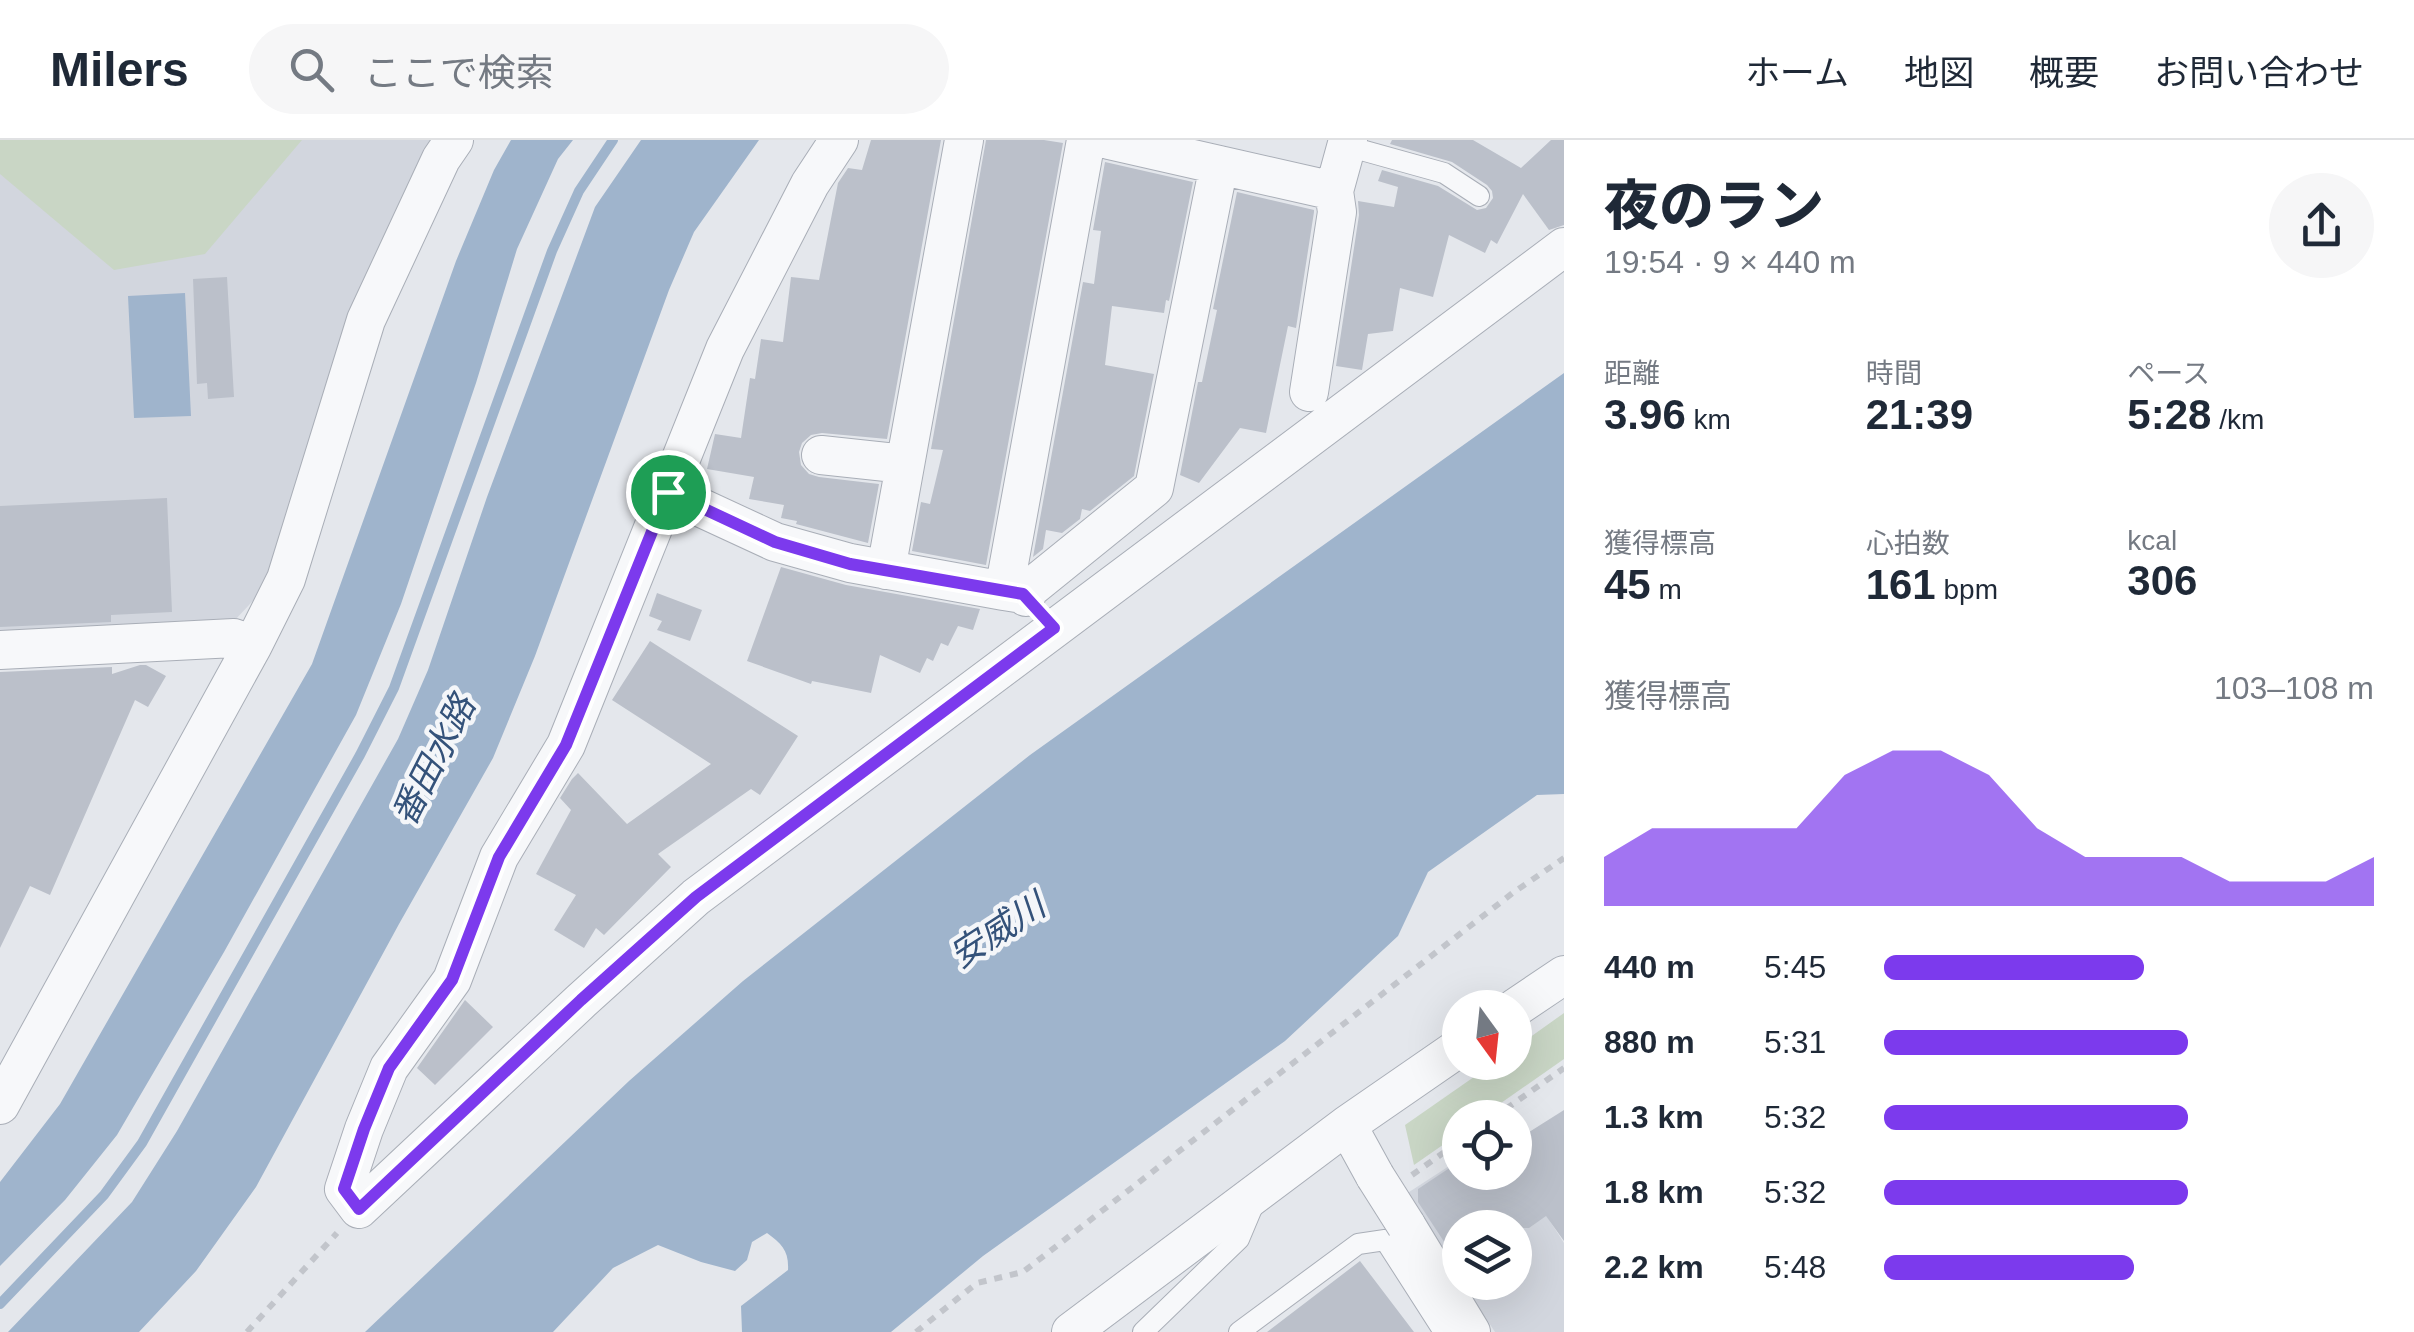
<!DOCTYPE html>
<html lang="ja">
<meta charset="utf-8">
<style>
body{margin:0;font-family:Arial,"Noto Sans JP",sans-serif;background:#f6f6f7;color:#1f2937;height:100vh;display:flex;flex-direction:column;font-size:38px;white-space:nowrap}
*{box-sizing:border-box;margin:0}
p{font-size:32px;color:#747a83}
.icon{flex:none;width:55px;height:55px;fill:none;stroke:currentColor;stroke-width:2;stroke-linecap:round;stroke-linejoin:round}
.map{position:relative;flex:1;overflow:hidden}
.details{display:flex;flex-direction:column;background:#fff;width:850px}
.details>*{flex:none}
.needle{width:65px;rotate:165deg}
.fabs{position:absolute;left:1442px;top:850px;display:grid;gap:20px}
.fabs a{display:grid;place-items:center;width:90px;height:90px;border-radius:50%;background:#fff;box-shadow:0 10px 40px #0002;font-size:50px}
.pin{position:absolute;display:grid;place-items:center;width:85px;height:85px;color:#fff;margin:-42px;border:5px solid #fff;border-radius:50%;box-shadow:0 2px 10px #0007}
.round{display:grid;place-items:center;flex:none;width:105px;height:105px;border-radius:52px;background:#f6f6f7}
.headline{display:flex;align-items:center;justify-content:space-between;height:170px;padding:0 40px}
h1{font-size:55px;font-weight:800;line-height:75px}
.figures{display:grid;grid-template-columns:repeat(3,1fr);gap:15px;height:170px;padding:10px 40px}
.figures div{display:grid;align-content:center}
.figures b{font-size:42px;font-weight:800}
.figures small{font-size:28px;font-weight:400}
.figures p{font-size:28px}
.chart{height:280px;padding:20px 40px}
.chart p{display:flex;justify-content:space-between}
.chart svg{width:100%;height:180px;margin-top:10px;fill:#7c3aed;opacity:.7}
ul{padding:0 40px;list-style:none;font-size:32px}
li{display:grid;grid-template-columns:160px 120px 1fr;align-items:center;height:75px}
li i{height:25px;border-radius:12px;background:#7c3aed}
header{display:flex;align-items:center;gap:60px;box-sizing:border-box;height:140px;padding:0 50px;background:#fff;border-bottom:2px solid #e0e1e3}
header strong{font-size:48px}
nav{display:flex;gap:55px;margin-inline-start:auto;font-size:35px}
.search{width:700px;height:90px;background:#f6f6f7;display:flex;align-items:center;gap:25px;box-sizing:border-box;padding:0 35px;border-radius:55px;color:#747a83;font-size:38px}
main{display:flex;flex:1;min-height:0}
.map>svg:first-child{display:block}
.built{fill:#d2d6de}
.green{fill:#c9d6c5}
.water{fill:#9fb4cc}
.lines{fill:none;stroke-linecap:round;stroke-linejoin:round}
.stream{stroke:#9fb4cc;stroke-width:10}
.building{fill:#bbc0ca}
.service-casing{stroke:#a9aeb7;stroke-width:22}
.minor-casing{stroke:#a9aeb7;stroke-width:40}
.path{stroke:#c2c5cb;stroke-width:6;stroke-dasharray:8 8;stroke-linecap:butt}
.service{stroke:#f7f8fa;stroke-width:20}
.minor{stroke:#f7f8fa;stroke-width:38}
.minor-bridge-casing{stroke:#a9aeb7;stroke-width:40;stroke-linecap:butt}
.minor-bridge{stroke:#f7f8fa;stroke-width:38}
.route-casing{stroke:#fff;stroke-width:20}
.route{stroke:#7c3aed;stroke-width:12}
.labels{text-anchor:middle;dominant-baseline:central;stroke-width:9;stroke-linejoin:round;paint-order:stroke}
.water-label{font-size:35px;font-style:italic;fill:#34527a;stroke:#f4f6f9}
</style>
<header>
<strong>Milers</strong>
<div class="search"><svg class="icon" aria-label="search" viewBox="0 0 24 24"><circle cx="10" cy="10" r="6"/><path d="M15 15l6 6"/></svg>ここで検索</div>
<nav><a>ホーム</a><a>地図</a><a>概要</a><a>お問い合わせ</a></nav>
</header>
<main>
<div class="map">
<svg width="1564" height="1192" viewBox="0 0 1564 1192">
<rect width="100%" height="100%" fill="#e4e7ec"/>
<path class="built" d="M 0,0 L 438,0 L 412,45 L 322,258 L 265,448 L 235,480 L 0,496 Z
M 1460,1019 L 1460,1032 L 1515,1032 L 1515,1027 L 1564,1103 L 1564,1192 L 1495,1192 L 1463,1143 L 1515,1142 L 1515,1088 L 1460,1088 L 1460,1137 L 1406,1054 Z"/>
<path class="green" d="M 0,0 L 302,0 L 205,114 L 114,130 L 0,34 Z
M 1564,873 L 1564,919 L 1481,977 L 1460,978 L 1460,993 L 1414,1025 L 1405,985 L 1494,923 L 1515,922 L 1515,908 Z"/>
<path class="water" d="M 511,0 L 573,0 L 558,19 L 517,109 L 476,243 L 401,464 L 356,575 L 224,812 L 117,995 L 65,1060 L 0,1126 L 0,1042 L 60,964 L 312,524 L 456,121 L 494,30 Z
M 641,0 L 759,0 L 694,92 L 669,150 L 535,516 L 493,618 L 399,784 L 256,1047 L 196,1131 L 139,1192 L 8,1192 L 132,1062 L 177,991 L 398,599 L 428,530 L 487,357 L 595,67 Z
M 185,153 L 191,276 L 134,278 L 128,156 Z
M 1564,233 L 1564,654 L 1537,655 L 1428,732 L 1398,796 L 1285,901 L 983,1116 L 891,1192 L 742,1192 L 741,1166 L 788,1130 C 789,1111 782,1104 767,1093 L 752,1102 L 747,1120 L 735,1131 L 701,1122 L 658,1105 L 613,1128 L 553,1192 L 365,1192 L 629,941 L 743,841 L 1030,615 Z"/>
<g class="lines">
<path class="stream" d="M 0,1164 L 104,1055 L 142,1003 L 360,615 L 394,548 L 552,111 L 579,51 L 613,0"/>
</g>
<path class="building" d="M 871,0 L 941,0 L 887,299 L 822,293 L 811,295 L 802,303 L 799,312 L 801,325 L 809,334 L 819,337 L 879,344 L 868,403 L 796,384 L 797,381 L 781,378 L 784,365 L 749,359 L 754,337 L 707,329 L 715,294 L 741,298 L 750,238 L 755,239 L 761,199 L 783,202 L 791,137 L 819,140 L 838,43 L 848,28 L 862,30 Z
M 986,0 L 1044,0 L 1063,3 L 986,425 L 912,411 L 921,362 L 930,364 L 943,310 L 931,309 Z
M 1392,0 L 1473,0 L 1521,28 L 1551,0 L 1564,0 L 1564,85 L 1549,90 L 1523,54 L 1497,104 L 1491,100 L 1485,113 L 1449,95 L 1433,157 L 1400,148 L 1393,191 L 1368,194 L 1362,230 L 1336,226 L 1359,75 L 1358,61 L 1394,67 L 1398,47 L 1378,41 L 1382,30 L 1438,46 L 1477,70 L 1486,68 L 1493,58 L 1492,51 L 1487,45 L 1452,22 L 1390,4 Z
M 1105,22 L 1193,42 L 1169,161 L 1166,160 L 1164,173 L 1112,166 L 1105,225 L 1154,234 L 1134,336 L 1090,371 L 1082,369 L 1080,379 L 1062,393 L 1046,390 L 1043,409 L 1033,417 L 1083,142 L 1094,144 L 1101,91 L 1093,90 Z
M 1237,52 L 1314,70 L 1314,72 L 1296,188 L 1288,186 L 1266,293 L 1240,288 L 1199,343 L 1180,335 L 1198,242 L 1202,242 L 1217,170 L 1213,169 Z
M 227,137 L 234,257 L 208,259 L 207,243 L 197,244 L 193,139 Z
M 167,358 L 172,472 L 111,475 L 111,482 L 0,487 L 0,366 Z
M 781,427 L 846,445 L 980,469 L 973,490 L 958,486 L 948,506 L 941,503 L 933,521 L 927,518 L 920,533 L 880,515 L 871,553 L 812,541 L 811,544 L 747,521 Z
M 657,453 L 702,470 L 690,501 L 657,490 L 662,481 L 649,476 Z
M 650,501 L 798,596 L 760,655 L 751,649 L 658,714 L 671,727 L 604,795 L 596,788 L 584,808 L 554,790 L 576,755 L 536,734 L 571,670 L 560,658 L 572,639 L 578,633 L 627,684 L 711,624 L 612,560 Z
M 140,525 L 146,525 L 166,536 L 148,567 L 135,560 L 50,755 L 30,746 L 0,808 L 0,532 L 112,527 L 112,534 Z
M 465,860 L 493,887 L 435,945 L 417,928 Z
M 1564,970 L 1564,1101 L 1546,1076 L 1529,1088 L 1460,1088 L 1460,1126 L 1418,1062 L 1418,1049 L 1460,1021 L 1460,1032 L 1515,1032 L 1515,1001 Z
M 1360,1121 L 1414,1192 L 1267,1192 Z"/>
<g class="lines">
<g class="service-casing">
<path id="service" d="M 1347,6 L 1444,33 L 1479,56
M 1143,1192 L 1239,1099 L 1255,1061
M 1239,1192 L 1358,1104 L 1385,1100 L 1444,1192"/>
</g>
<g class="minor-casing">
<path id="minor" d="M 839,0 L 810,44 L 725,209 L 566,605 L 499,717 L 452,840 L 389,928 L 364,989 L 344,1049 L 359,1069 L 581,861 L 696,757 L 1564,107
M 1109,0 L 1334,51
M 1309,252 L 1337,72 L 1334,51 L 1348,0
M 821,315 L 905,324
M 667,352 L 775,402 L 850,423 L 1004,451 L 1023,454 L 1026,457
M 886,430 L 964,0
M 1004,451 L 1086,0
M 1023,454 L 1154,348 L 1219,25
M 0,510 L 234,498 L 253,505
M 1515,868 L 1564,835
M 0,965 L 253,505 L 286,439 L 366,180 L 441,19 L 454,0
M 1347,985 L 1375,1036
M 1406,1085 L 1471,1192
M 1071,1192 L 1347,985 L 1460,907"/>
</g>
<path class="path" d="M 1493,978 L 1564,928
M 1412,1035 L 1460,1001
M 247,1192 L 337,1093
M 916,1192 L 977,1143 L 1023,1132 L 1514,752 L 1564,718"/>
<use href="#service" class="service"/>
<use href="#minor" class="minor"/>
<g class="minor-bridge-casing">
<path id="minor-bridge" d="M 1375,1036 L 1406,1085"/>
</g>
<use href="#minor-bridge" class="minor-bridge"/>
</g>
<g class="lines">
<g class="route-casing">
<path id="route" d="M 668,352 L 775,402 L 850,424 L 1023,454 L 1054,488 L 696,757 L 581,860 L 359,1069 L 344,1049 L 364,989 L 389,928 L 452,840 L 499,717 L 566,605 Z"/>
</g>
<use href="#route" class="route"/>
</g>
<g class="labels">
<g class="water-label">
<text transform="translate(433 620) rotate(-63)">番田水路</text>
<text transform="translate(997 790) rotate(-33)">安威川</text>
</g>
</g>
</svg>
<div class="fabs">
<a><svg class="needle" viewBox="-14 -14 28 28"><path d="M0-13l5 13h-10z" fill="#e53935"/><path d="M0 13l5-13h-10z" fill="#747a83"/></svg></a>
<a><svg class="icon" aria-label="locate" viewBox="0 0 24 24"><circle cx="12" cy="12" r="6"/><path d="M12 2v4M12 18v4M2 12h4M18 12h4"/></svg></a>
<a><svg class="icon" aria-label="layers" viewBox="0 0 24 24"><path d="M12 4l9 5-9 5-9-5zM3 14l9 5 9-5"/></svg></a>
</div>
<div class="pin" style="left:668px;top:352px;background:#1e9e55"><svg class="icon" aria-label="arrive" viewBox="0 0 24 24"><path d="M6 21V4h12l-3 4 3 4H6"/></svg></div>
</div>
<section class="details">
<div class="headline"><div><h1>夜のラン</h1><p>19:54 · 9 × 440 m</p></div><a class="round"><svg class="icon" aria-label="share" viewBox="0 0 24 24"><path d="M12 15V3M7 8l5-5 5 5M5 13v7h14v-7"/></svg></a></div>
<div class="figures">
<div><p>距離</p><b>3.96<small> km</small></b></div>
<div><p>時間</p><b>21:39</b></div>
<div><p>ペース</p><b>5:28<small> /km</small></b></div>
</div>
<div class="figures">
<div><p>獲得標高</p><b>45<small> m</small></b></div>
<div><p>心拍数</p><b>161<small> bpm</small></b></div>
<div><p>kcal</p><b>306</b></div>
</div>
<div class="chart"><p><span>獲得標高</span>103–108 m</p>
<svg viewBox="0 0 160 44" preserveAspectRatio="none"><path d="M0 44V32L10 25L20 25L30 25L40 25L50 12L60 6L70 6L80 12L90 25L100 32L110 32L120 32L130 38L140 38L150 38L160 32V44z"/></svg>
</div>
<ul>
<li><b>440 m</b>5:45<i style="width:53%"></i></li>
<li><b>880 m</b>5:31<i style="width:62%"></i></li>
<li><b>1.3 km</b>5:32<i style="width:62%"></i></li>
<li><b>1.8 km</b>5:32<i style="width:62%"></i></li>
<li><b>2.2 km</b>5:48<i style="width:51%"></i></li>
</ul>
</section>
</main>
